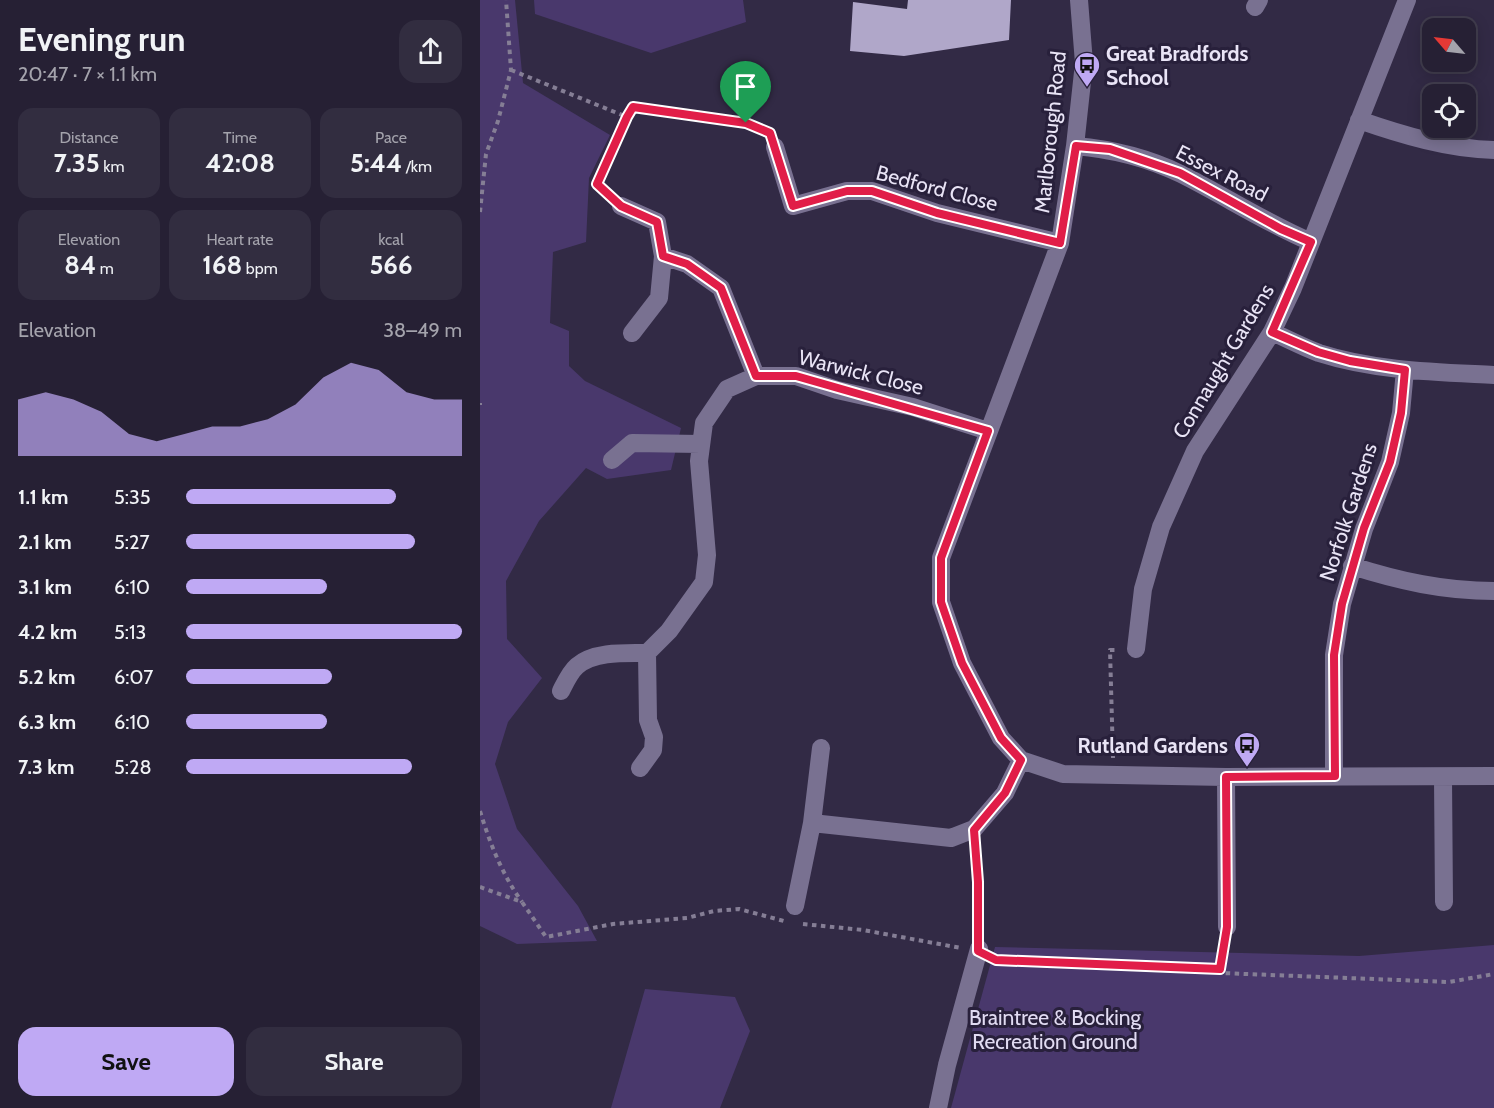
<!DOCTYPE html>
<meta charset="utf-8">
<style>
body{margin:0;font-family:Cabin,sans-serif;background:#322d40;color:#f1f3f6;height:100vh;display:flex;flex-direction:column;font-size:22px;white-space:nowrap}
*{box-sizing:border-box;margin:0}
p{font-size:20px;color:#a4a3ac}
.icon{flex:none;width:33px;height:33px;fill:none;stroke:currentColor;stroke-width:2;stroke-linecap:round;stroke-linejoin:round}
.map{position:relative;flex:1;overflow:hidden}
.panel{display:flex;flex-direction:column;background:#262034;width:480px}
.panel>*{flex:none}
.needle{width:39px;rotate:298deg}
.tools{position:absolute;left:942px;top:18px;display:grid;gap:12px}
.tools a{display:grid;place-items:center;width:54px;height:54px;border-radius:12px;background:#262034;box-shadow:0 3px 15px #0003,0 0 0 2px #423e4f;font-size:30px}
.pin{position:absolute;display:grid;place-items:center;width:51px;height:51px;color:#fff;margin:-62px -26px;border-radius:50% 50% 50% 0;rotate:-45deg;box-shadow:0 0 6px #0007}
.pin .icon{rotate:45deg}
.round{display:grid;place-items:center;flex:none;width:63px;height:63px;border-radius:18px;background:#322d40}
.summary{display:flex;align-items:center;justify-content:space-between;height:102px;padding:0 18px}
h1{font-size:33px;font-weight:800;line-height:45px}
.metrics{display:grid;grid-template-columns:repeat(3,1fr);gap:9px;height:102px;padding:6px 18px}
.metrics div{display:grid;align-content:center;border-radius:15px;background:#322d40;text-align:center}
.metrics b{font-size:26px;font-weight:800}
.metrics small{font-size:16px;font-weight:400}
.metrics p{font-size:16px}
.chart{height:168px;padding:12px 18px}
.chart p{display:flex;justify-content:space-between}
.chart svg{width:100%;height:108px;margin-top:6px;fill:#bfa9f4;opacity:.7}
.action{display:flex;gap:12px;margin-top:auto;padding:12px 18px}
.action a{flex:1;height:69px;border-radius:18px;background:#bfa9f4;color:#111;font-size:24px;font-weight:800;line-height:69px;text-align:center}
.action a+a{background:#322d40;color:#f1f3f6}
ul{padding:0 18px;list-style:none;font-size:20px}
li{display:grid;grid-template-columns:96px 72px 1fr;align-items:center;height:45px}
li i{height:15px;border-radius:8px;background:#bfa9f4}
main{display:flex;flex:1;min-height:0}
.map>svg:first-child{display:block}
.green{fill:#49386c}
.building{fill:#b0a7c9}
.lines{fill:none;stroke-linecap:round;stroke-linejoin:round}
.path{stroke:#857e95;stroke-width:4;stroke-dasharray:4.5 4.5;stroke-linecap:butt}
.minor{stroke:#797191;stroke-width:18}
.route-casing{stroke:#fff;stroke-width:12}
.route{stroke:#e11d48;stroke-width:8}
.labels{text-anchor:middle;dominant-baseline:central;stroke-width:6;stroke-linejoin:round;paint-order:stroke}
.poi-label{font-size:21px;font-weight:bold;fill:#e9e4f6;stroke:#28203b;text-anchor:start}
.street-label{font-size:21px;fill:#e9e4f6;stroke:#28203b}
.park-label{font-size:21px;fill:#e1dbf2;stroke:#28203b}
</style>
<main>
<section class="panel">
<div class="summary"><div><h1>Evening run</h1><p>20:47 · 7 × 1.1 km</p></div><a class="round"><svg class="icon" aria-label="share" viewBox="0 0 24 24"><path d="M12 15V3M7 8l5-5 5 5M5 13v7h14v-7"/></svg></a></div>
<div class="metrics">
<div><p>Distance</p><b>7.35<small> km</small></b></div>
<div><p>Time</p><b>42:08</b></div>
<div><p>Pace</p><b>5:44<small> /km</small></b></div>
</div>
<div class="metrics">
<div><p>Elevation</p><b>84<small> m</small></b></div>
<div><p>Heart rate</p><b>168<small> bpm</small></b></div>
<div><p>kcal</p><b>566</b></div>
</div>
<div class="chart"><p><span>Elevation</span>38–49 m</p>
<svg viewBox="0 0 160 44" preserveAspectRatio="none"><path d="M0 44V21L10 18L20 21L30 26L40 35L50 38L60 35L70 32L80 32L90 29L100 23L110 12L120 6L130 9L140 18L150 21L160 21V44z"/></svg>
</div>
<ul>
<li><b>1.1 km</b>5:35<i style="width:76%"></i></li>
<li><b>2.1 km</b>5:27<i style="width:83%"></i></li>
<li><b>3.1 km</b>6:10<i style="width:51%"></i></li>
<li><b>4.2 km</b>5:13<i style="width:100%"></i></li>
<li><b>5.2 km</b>6:07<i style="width:53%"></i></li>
<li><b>6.3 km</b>6:10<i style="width:51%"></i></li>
<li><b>7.3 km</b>5:28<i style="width:82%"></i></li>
</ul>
<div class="action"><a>Save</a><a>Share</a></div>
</section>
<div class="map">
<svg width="1014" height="1108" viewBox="0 0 1014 1108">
<rect width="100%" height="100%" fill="#322a45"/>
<path class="green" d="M 0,0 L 35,0 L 43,83 L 130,135 L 109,178 L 106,242 L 73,252 L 70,323 L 89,331 L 89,366 L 105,381 L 201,428 L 191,470 L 127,479 L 106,468 L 59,521 L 26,581 L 27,639 L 62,678 L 28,722 L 15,764 L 37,829 L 98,906 L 117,941 L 37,944 L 0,926 Z
M 54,0 L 263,0 L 266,22 L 171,53 L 55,14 Z
M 1014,945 L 1014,1108 L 471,1108 L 515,947 L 879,956 Z
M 165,989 L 255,997 L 270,1031 L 240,1108 L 131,1108 Z"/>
<path class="building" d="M 428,0 L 531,0 L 529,40 L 424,56 L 370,51 L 373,2 L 427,9 Z"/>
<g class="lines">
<path class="path" d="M 31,70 L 147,117 L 117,184 L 129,195
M 147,117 L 153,107 L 266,123 L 286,132
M 0,212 L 6,154 L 18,121 L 31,70 L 26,0
M 0,403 L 0,405
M 633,758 L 630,650 L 637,650
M 0,811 C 10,844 22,874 42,902
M 495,846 L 498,932
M 0,887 L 42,902 L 66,937 L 133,924 L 207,918 L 234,911 L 259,909 L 304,921
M 323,924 L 383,930 L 481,948
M 515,959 L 740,969 L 741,973 L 969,982 L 1014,974
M 740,969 L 744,943"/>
<path class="minor" d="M 599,0 L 604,63 L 595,146 L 580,243 L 461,558 L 461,602 L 482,663 L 521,738 L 541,760 L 583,774 L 746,777 L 1014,776
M 775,7 L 779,0
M 879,120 C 922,135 969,149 1014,150
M 595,146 C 631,149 668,158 701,174 C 745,196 786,223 831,242
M 295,147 L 313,206 L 367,191 L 392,191 L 457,213 L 580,243
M 141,206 L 177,222 L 183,256 L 207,264 L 241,288 L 276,376
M 792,332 C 808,339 823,347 839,353 C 895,371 956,372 1014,375
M 152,333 L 179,298 L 183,256
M 132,460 L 152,443 L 221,444
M 872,566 C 919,581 964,591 1014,591
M 656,649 L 663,589 L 681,527 L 715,451 L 792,332 L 813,288 L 927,0
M 167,653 L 189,631 L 224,582 L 227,555 L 219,461 L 224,423 L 247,389 L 276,376 L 316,376 L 357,390 L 433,407 L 508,431
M 81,691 C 85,683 90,672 97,666 C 114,651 146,653 167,653
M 160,768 L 173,750 L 174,737 L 168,720 L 167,653
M 854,776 L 854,655 L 862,604 L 884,529 L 910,462 L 921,413 L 925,370
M 746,777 L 747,927
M 963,778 L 964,902
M 332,823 L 341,748
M 315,906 L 332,823 L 471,838 L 494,829 L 525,793 L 541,760
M 458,1108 L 467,1065 L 499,949"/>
</g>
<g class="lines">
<g class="route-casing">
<path id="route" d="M 153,107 L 266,123 L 290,133 L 313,206 L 367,191 L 392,191 L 457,213 L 580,243 L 596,146 L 630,149 L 700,173 L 801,229 L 831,242 L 792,332 L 838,352 L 870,361 L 925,370 L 921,413 L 910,462 L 884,528 L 862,604 L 854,655 L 855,776 L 746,777 L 747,927 L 740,969 L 516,960 L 498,951 L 498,882 L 494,830 L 525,793 L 541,760 L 521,738 L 482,663 L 461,602 L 461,558 L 508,431 L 316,376 L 276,376 L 241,288 L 207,264 L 183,256 L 177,222 L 141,206 L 117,184 L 147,117 Z"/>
</g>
<use href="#route" class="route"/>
</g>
<defs>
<g id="bus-pin" transform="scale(1.35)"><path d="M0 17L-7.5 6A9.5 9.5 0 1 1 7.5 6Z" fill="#bfa9f4" stroke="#28203b"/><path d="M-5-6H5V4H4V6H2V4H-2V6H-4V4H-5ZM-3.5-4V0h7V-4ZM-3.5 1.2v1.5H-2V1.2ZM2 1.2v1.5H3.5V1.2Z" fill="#111"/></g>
</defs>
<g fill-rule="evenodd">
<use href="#bus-pin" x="607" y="65"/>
<use href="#bus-pin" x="767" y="745"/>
</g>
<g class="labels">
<g class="poi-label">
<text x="626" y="53">Great Bradfords<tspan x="626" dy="24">School</tspan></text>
<text x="748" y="745" text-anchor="end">Rutland Gardens</text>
</g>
<g class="street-label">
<text transform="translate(570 132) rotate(-84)">Marlborough Road</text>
<text transform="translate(742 173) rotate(27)">Essex Road</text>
<text transform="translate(457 188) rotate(15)">Bedford Close</text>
<text transform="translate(743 361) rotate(-59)">Connaught Gardens</text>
<text transform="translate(381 372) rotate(14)">Warwick Close</text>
<text transform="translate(868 512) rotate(-72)">Norfolk Gardens</text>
</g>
<g class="park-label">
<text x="575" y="1017">Braintree &amp; Bocking<tspan x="575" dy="24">Recreation Ground</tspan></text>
</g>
</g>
</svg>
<div class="tools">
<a><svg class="needle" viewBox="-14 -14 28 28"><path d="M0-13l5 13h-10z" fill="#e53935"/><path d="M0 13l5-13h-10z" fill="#a4a3ac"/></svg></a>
<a><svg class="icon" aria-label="locate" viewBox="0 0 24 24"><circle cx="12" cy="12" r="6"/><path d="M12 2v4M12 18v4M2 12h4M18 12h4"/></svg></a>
</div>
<div class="pin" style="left:266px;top:123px;background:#1e9e55"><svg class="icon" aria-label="arrive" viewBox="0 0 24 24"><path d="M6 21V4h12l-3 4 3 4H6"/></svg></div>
</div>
</main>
